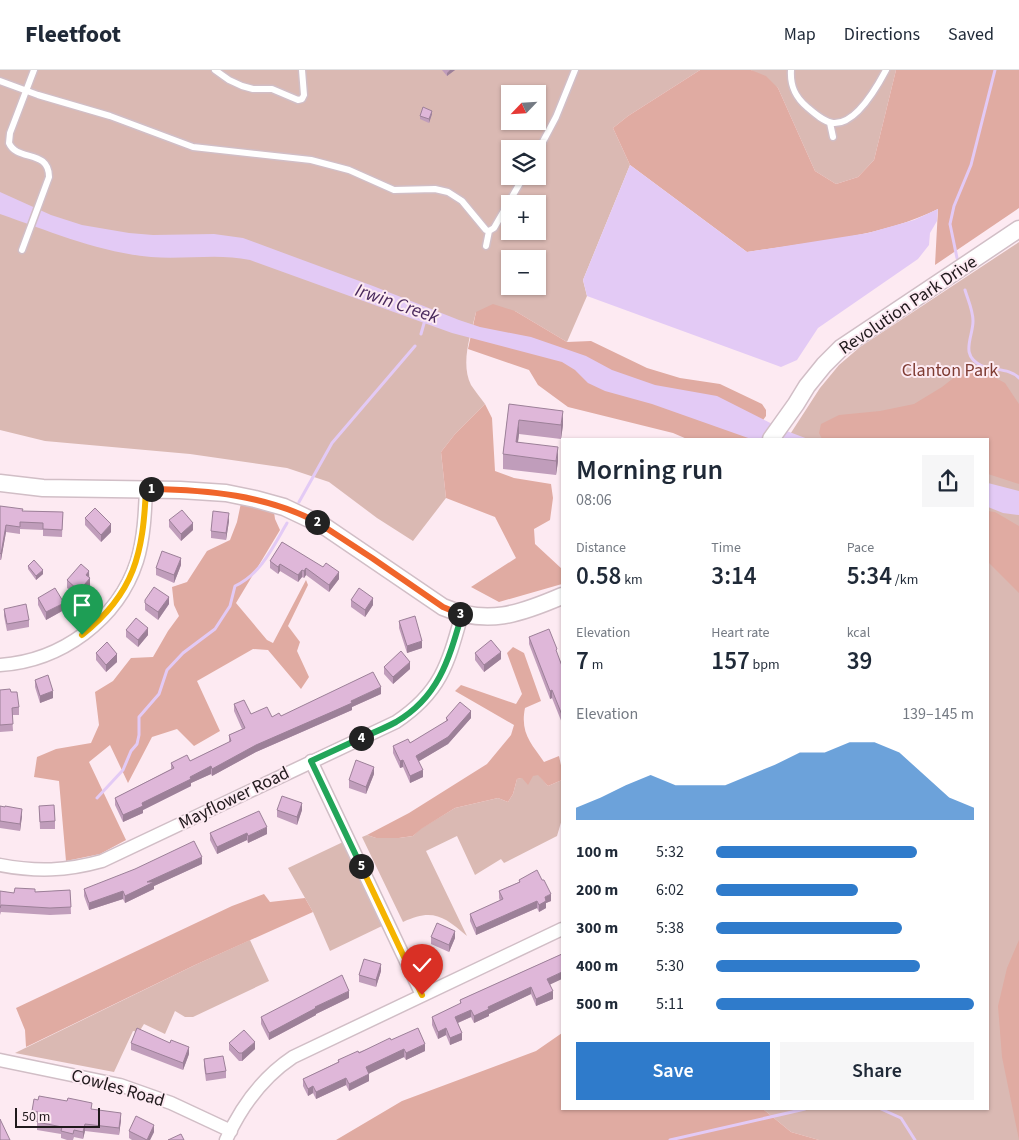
<!DOCTYPE html>
<meta charset="utf-8">
<style>
body{margin:0;font-family:"Source Sans 3",sans-serif;background:#f6f6f7;color:#1f2937;height:100vh;display:flex;flex-direction:column;font-size:19px;white-space:nowrap}
*{box-sizing:border-box;margin:0}
p{font-size:16px;color:#747a83}
.icon{flex:none;width:28px;height:28px;fill:none;stroke:currentColor;stroke-width:2;stroke-linecap:round;stroke-linejoin:round}
.map{position:relative;flex:1;overflow:hidden}
.side{position:absolute;left:561px;top:368px;width:428px;height:672px;display:flex;flex-direction:column;background:#fff;border-radius:0px;box-shadow:0 1px 4px #0004}
.side>*{flex:none}
.needle{width:32px;rotate:245deg}
.fabs{position:absolute;left:501px;top:15px;display:grid;gap:10px}
.fabs a{display:grid;place-items:center;width:45px;height:45px;border-radius:0px;background:#fff;box-shadow:0 1px 4px #0004;font-size:25px}
.scale{position:absolute;left:15px;bottom:12px;width:85px;box-sizing:border-box;padding-left:5px;border:2px solid #20191c;border-top:0;font-size:14px;line-height:18px;white-space:nowrap;color:#20191c;-webkit-text-stroke:4px #fdeaf2;paint-order:stroke}
.pin{position:absolute;display:grid;place-items:center;width:42px;height:42px;color:#fff;margin:-51px -21px;border-radius:50% 50% 50% 0;rotate:-45deg;box-shadow:0 0 5px #0007}
.pin .icon{rotate:45deg}
.km{position:absolute;width:25px;height:25px;margin:-12px;border-radius:50%;background:#222;color:#fff;font-size:14px;line-height:25px;text-align:center}
.round{display:grid;place-items:center;flex:none;width:52px;height:52px;border-radius:0px;background:#f6f6f7}
.summary{display:flex;align-items:center;justify-content:space-between;height:85px;padding:0 15px}
h1{font-size:28px;font-weight:600;line-height:38px}
.metrics{display:grid;grid-template-columns:repeat(3,1fr);gap:8px;height:85px;padding:5px 15px}
.metrics div{display:grid;align-content:center}
.metrics b{font-size:25px;font-weight:600}
.metrics small{font-size:14px;font-weight:400}
.metrics p{font-size:14px}
.chart{height:140px;padding:10px 15px}
.chart p{display:flex;justify-content:space-between}
.chart svg{width:100%;height:90px;margin-top:5px;fill:#2f7bcb;opacity:.7}
.cta{display:flex;gap:10px;margin-top:auto;padding:10px 15px}
.cta a{flex:1;height:58px;border-radius:0px;background:#2f7bcb;color:#fff;font-size:20px;font-weight:600;line-height:58px;text-align:center}
.cta a+a{background:#f6f6f7;color:#1f2937}
ul{padding:0 15px;list-style:none;font-size:16px}
li{display:grid;grid-template-columns:80px 60px 1fr;align-items:center;height:38px}
li i{height:12px;border-radius:6px;background:#2f7bcb}
header{display:flex;align-items:center;gap:30px;box-sizing:border-box;height:70px;padding:0 25px;background:#fff;border-bottom:1px solid #e0e1e3}
header strong{font-size:24px}
nav{display:flex;gap:28px;margin-inline-start:auto;font-size:18px}
.map>svg:first-child{display:block}
.green{fill:#dab9b3;fill-rule:evenodd}
.forest{fill:#e0aba2}
.water{fill:#e3caf5}
.lines{fill:none;stroke-linecap:round;stroke-linejoin:round}
.stream{stroke:#e3caf5;stroke-width:3}
.service-casing{stroke:#d1bec6;stroke-width:9}
.minor-casing{stroke:#d1bec6;stroke-width:15}
.tertiary-casing{stroke:#d1bec6;stroke-width:19}
.service{stroke:#fff;stroke-width:6}
.minor{stroke:#fff;stroke-width:12}
.tertiary{stroke:#fff;stroke-width:16}
.wall{fill:#c09dbb}
.shaded-wall{fill:#9c8098}
.building{fill:#dfb7d9;stroke:#9c8098}
.split-1-casing{stroke:#fff;stroke-width:10}
.split-2-casing{stroke:#fff;stroke-width:10}
.split-3-casing{stroke:#fff;stroke-width:10}
.split-4-casing{stroke:#fff;stroke-width:10}
.split-5-casing{stroke:#fff;stroke-width:10}
.split-6-casing{stroke:#fff;stroke-width:10}
.split-1{stroke:#f5b400;stroke-width:6}
.split-2{stroke:#f0652b;stroke-width:6}
.split-3{stroke:#f0652b;stroke-width:6}
.split-4{stroke:#22a559;stroke-width:6}
.split-5{stroke:#22a559;stroke-width:6}
.split-6{stroke:#f5b400;stroke-width:6}
.labels{text-anchor:middle;dominant-baseline:central;stroke-width:4;stroke-linejoin:round;paint-order:stroke}
.street-label{font-size:18px;fill:#20191c;stroke:#fdeaf2}
.park-label{font-size:18px;fill:#7e3b32;stroke:#fdeaf2}
.water-label{font-size:19px;font-style:italic;fill:#49285c;stroke:#fdeaf2}
</style>
<header>
<strong>Fleetfoot</strong>
<nav><a>Map</a><a>Directions</a><a>Saved</a></nav>
</header>
<div class="map">
<svg width="1019" height="1070" viewBox="0 0 1019 1070">
<rect width="100%" height="100%" fill="#fdeaf2"/>
<path class="green" d="M 0,0 L 700,0 L 628,46 L 613,58 L 630,95 L 583,210 L 587,226 L 567,272 L 515,241 L 476,242 C 471,264 460,293 471,315 C 475,321 480,327 485,334 L 455,364 L 441,382 L 446,428 L 413,471 L 377,448 L 329,412 L 287,398 L 190,384 L 45,371 L 0,360 ZM 510,24 L 538,24 L 538,51 L 510,51 ZM 510,79 L 538,79 L 538,106 L 510,106 ZM 510,134 L 538,134 L 538,161 L 510,161 ZM 510,189 L 538,189 L 538,216 L 510,216 Z
M 751,0 L 896,0 L 874,90 L 858,107 L 836,114 L 815,101 L 778,18 Z
M 1019,172 L 1019,1070 L 819,1070 L 791,1062 L 763,1039 L 988,1039 L 988,369 L 787,369 L 820,318 L 839,295 L 860,277 Z
M 538,704 L 548,716 L 562,710 L 562,749 L 557,766 L 504,793 L 501,789 L 475,805 L 457,766 L 426,781 L 467,866 C 444,846 432,838 403,852 L 362,767 L 367,765 L 376,768 L 399,768 L 413,766 L 420,759 L 455,738 L 498,728 L 508,732 L 513,724 L 517,709 Z
M 343,772 L 382,856 L 330,881 L 313,842 L 288,798 Z
M 250,870 L 269,911 L 193,947 L 185,947 L 175,941 L 165,964 L 144,954 L 139,962 L 133,961 L 114,1002 L 15,983 L 195,895 Z"/>
<path class="forest" d="M 700,0 L 751,0 L 766,6 L 778,18 L 815,101 L 836,114 L 858,107 L 874,90 L 896,0 L 1019,0 L 1019,138 L 935,195 L 938,139 C 879,168 810,172 747,182 L 630,95 L 613,58 L 628,46 Z
M 493,234 L 515,241 L 567,272 L 591,271 L 647,298 L 680,308 L 720,314 L 762,334 L 766,340 L 766,346 L 749,369 L 687,369 L 673,363 L 568,337 L 538,315 L 529,300 L 468,279 L 476,242 Z
M 981,300 L 1005,313 L 1019,334 L 1019,414 L 988,404 L 988,369 L 822,369 L 819,363 L 821,354 L 839,345 L 880,341 L 914,334 L 942,317 L 956,306 Z
M 485,334 L 492,348 L 495,401 L 514,408 L 551,414 L 553,428 L 550,450 L 534,459 L 535,474 L 562,499 L 562,514 L 499,532 L 471,517 L 516,488 L 495,447 L 446,428 L 441,382 L 455,364 Z
M 241,433 L 274,442 L 275,449 L 280,460 L 236,533 L 267,570 L 273,573 L 306,510 L 308,515 L 288,556 L 300,572 L 297,581 L 309,607 L 301,619 L 268,580 L 253,579 L 197,611 L 220,661 L 194,676 L 177,659 L 152,667 L 128,713 L 110,675 L 89,692 L 126,770 L 100,784 L 66,791 L 59,711 L 34,707 L 37,687 L 56,679 L 91,673 L 99,655 L 95,622 L 113,611 L 131,588 L 153,587 L 168,561 L 179,546 L 174,535 L 172,517 L 187,512 L 207,481 L 230,470 L 237,452 Z
M 988,441 L 995,442 L 1019,456 L 1019,523 L 988,492 Z
M 513,577 L 524,583 L 541,631 L 525,638 C 520,663 531,673 544,692 L 559,686 L 562,700 L 562,710 L 548,716 L 538,705 L 533,706 L 528,715 L 522,708 L 517,709 L 513,724 L 508,732 L 498,728 L 455,738 L 421,759 L 413,766 L 399,768 L 376,768 L 367,765 L 409,743 L 487,694 L 511,665 L 514,655 L 455,621 L 461,615 L 516,634 L 522,624 L 507,583 Z
M 264,824 L 270,832 L 305,828 L 313,842 L 195,895 L 26,977 L 25,960 L 16,938 L 232,836 Z
M 1019,870 L 1019,1070 L 1002,987 L 998,936 L 1007,898 Z
M 562,963 L 562,1039 L 763,1039 L 791,1062 L 819,1070 L 336,1070 L 402,1031 L 536,981 Z"/>
<path class="water" d="M 630,95 L 747,182 L 868,163 L 914,150 L 938,139 L 937,151 L 930,163 L 929,175 L 918,189 L 818,258 L 797,290 L 781,297 L 587,226 L 583,210 Z
M 0,122 L 51,145 L 82,155 L 129,163 L 153,165 L 214,164 L 243,168 L 373,216 L 459,250 L 480,257 L 531,267 L 586,286 L 612,300 L 655,315 L 717,326 L 784,360 L 808,369 L 751,369 L 652,334 L 605,321 L 588,313 L 575,300 L 562,292 L 452,263 L 250,190 C 217,183 184,190 151,187 C 98,182 49,161 0,144 Z
M 988,413 L 1019,421 L 1019,445 L 1003,443 L 988,437 Z"/>
<g class="lines">
<path class="stream" d="M 957,188 L 950,154 L 954,136 L 971,95 L 995,0
M 965,220 C 968,230 973,240 973,251 C 973,268 959,285 982,296 C 994,301 1010,298 1019,308
M 421,264 L 425,250
M 299,432 L 332,373 L 415,276
M 97,728 L 123,700 L 131,681 L 137,674 L 139,665 L 139,647 L 159,624 L 167,600 L 183,583 L 215,559 L 230,536 L 235,516 C 261,504 273,477 287,453
M 881,1039 L 901,1048 L 915,1070
M 670,1070 L 805,1039"/>
<g class="service-casing">
<path id="service" d="M 215,0 L 229,10 L 242,16 L 253,19 L 272,19 L 298,30 L 302,29 L 304,25 L 302,0
M 791,0 C 790,16 795,27 807,37 C 814,43 824,52 833,53 C 856,55 877,17 886,0
M 0,11 L 38,25 L 110,46 L 193,77 L 311,90 L 349,100 L 394,120 L 435,119 L 448,122 L 462,131 L 486,160 L 489,161 L 494,158 L 524,106
M 830,53 L 833,67
M 538,81 L 556,47 L 575,0
M 486,176 L 489,161
M 22,180 L 49,107 C 49,79 17,92 9,73 L 10,63 L 34,0"/>
</g>
<g class="minor-casing">
<path id="minor" d="M 0,595 C 61,591 118,550 137,491 C 144,468 145,443 146,419
M 311,691 L 422,925
M 0,795 C 37,802 66,801 102,791 L 396,652 C 441,622 448,594 462,544
M 0,990 L 120,1015 L 171,1033 L 231,1061
M 226,1070 C 241,1037 263,1007 293,987 L 562,859"/>
</g>
<g class="tertiary-casing">
<path id="tertiary" d="M 771,369 L 796,334 L 807,316 L 824,295 L 841,278 L 1019,159
M 0,413 L 43,418 L 180,420 L 226,423 L 255,429 L 284,437 L 324,456 L 443,537 C 487,556 520,544 562,526"/>
</g>
<use href="#service" class="service"/>
<use href="#minor" class="minor"/>
<use href="#tertiary" class="tertiary"/>
</g>
<path class="wall" d="M 442,0 L 455,0 L 447,6 Z
M 432,44 L 429,53 L 420,49 L 420,46 Z
M 509,334 L 563,355 L 561,369 L 519,364 L 518,372 L 558,391 L 556,405 L 503,399 L 503,384 Z
M 0,436 L 22,441 L 63,442 L 62,467 L 43,466 L 43,460 L 20,459 L 20,464 L 6,462 L 1,490 L 0,490 Z
M 85,448 L 111,462 L 101,472 L 85,455 Z
M 169,450 L 193,460 L 181,471 L 169,457 Z
M 229,451 L 226,470 L 211,468 L 211,461 Z
M 282,472 L 339,509 L 329,522 L 306,505 L 304,508 L 302,507 L 298,512 L 280,501 L 278,504 L 270,498 L 270,491 Z
M 181,495 L 174,513 L 156,505 L 156,498 Z
M 28,496 L 43,504 L 36,510 L 28,499 Z
M 89,501 L 90,516 L 79,528 L 67,518 L 67,510 Z
M 38,528 L 64,540 L 46,550 L 38,535 Z
M 145,530 L 169,534 L 158,550 L 145,540 Z
M 351,530 L 373,535 L 365,547 L 351,537 Z
M 4,539 L 29,550 L 29,557 L 7,561 L 4,546 Z
M 399,551 L 422,578 L 407,583 L 399,558 Z
M 126,560 L 148,565 L 138,577 L 126,567 Z
M 529,567 L 557,584 L 562,596 L 562,653 L 552,628 L 550,629 L 529,574 Z
M 96,583 L 117,592 L 106,602 L 96,590 Z
M 475,583 L 501,589 L 484,602 L 475,590 Z
M 384,597 L 410,599 L 393,614 L 384,604 Z
M 35,610 L 53,628 L 40,633 L 35,617 Z
M 0,620 L 11,622 L 19,637 L 19,645 L 12,645 L 13,661 L 0,662 Z
M 381,624 L 352,637 L 352,640 L 334,648 L 256,682 L 212,706 L 211,704 L 191,713 L 191,716 L 143,740 L 143,743 L 123,752 L 115,735 L 115,728 L 171,699 L 171,693 L 190,691 L 229,672 L 229,665 L 242,659 L 234,641 L 234,634 L 251,644 L 272,647 L 281,646 Z
M 446,648 L 471,648 L 448,674 L 419,691 L 423,707 L 410,713 L 403,697 L 400,698 L 393,683 L 393,676 L 410,673 L 446,652 Z
M 374,704 L 366,724 L 349,718 L 349,710 Z
M 0,736 L 22,746 L 20,761 L 0,758 Z
M 39,736 L 55,751 L 55,759 L 40,759 Z
M 277,740 L 302,740 L 297,755 L 277,747 Z
M 210,763 L 267,764 L 248,773 L 247,770 L 217,784 L 210,770 Z
M 202,794 L 154,816 L 154,819 L 125,833 L 123,829 L 89,840 L 84,826 L 84,819 Z
M 519,810 L 551,831 L 546,833 L 546,838 L 539,842 L 537,838 L 476,865 L 470,851 L 470,844 L 500,831 L 499,828 L 499,821 L 519,812 Z
M 70,820 L 71,844 L 50,845 L 1,842 L 0,845 L 0,821 L 14,823 Z
M 431,867 L 455,868 L 449,882 L 431,874 Z
M 562,884 L 550,915 L 553,929 L 536,936 L 531,924 L 489,944 L 489,946 L 474,953 L 471,947 L 458,953 L 462,970 L 450,975 L 446,965 L 438,969 L 432,955 L 432,947 L 460,934 L 460,930 Z
M 381,901 L 376,917 L 359,912 L 359,905 Z
M 349,928 L 316,944 L 316,945 L 269,970 L 261,954 L 261,947 Z
M 391,970 L 425,981 L 406,990 L 404,987 L 368,1003 L 369,1011 L 349,1021 L 346,1015 L 316,1029 L 313,1023 L 308,1026 L 303,1016 L 303,1009 L 338,992 L 338,990 Z
M 131,973 L 189,984 L 183,1000 L 131,980 Z
M 229,973 L 255,979 L 242,991 L 239,991 L 229,980 Z
M 204,989 L 226,1001 L 226,1008 L 206,1011 L 204,996 Z
M 92,1040 L 121,1050 L 119,1065 L 85,1061 L 83,1069 L 74,1067 L 73,1070 L 67,1070 L 61,1068 L 61,1064 L 37,1060 L 37,1049 L 32,1048 L 32,1041 Z
M 129,1061 L 154,1062 L 150,1070 L 132,1070 L 129,1068 Z"/>
<path class="shaded-wall" d="M 450,0 L 455,0 L 447,6 L 447,3 Z
M 432,41 L 432,44 L 429,53 L 429,49 Z
M 563,341 L 563,355 L 561,369 L 561,355 Z
M 519,350 L 519,364 L 516,386 L 516,372 Z
M 558,377 L 558,391 L 556,405 L 556,391 Z
M 229,443 L 229,451 L 226,470 L 226,463 Z
M 193,453 L 193,460 L 181,471 L 181,464 Z
M 111,454 L 111,462 L 101,472 L 101,465 Z
M 6,455 L 6,462 L 1,490 L 1,484 Z
M 181,488 L 181,495 L 174,513 L 174,505 Z
M 280,494 L 280,501 L 278,504 L 278,497 Z
M 306,498 L 306,505 L 304,508 L 304,501 Z
M 43,500 L 43,504 L 36,510 L 36,506 Z
M 302,500 L 302,507 L 298,512 L 298,505 Z
M 89,501 L 89,508 L 86,505 Z
M 339,502 L 339,509 L 329,522 L 329,515 Z
M 90,508 L 90,516 L 79,528 L 79,521 Z
M 169,527 L 169,534 L 158,550 L 158,542 Z
M 373,528 L 373,535 L 365,547 L 365,540 Z
M 64,533 L 64,540 L 46,550 L 46,542 Z
M 148,558 L 148,565 L 138,577 L 138,570 Z
M 422,571 L 422,578 L 407,583 L 407,576 Z
M 501,582 L 501,589 L 484,602 L 484,595 Z
M 117,584 L 117,592 L 106,602 L 106,595 Z
M 410,592 L 410,599 L 393,614 L 393,607 Z
M 381,617 L 381,624 L 352,637 L 352,640 L 256,682 L 212,706 L 212,699 L 256,675 Z
M 552,620 L 552,628 L 550,629 L 550,621 Z
M 53,621 L 53,628 L 40,633 L 40,626 Z
M 471,641 L 471,648 L 448,674 L 416,693 L 416,686 Z
M 403,690 L 403,697 L 400,698 L 400,691 Z
M 211,696 L 211,704 L 191,713 L 191,716 L 143,740 L 143,743 L 123,752 L 123,745 L 142,733 L 190,707 Z
M 374,697 L 374,704 L 366,724 L 366,717 Z
M 423,700 L 423,707 L 410,713 L 410,706 Z
M 302,733 L 302,740 L 297,755 L 297,747 Z
M 22,739 L 22,746 L 20,761 L 20,754 Z
M 267,757 L 267,764 L 248,773 L 248,766 Z
M 247,763 L 247,770 L 217,784 L 217,777 Z
M 202,787 L 202,794 L 154,816 L 154,819 L 125,833 L 125,826 L 147,812 Z
M 123,821 L 123,829 L 89,840 L 89,833 Z
M 551,824 L 551,831 L 546,833 L 546,838 L 539,842 L 539,835 L 545,827 Z
M 537,831 L 537,838 L 476,865 L 476,858 Z
M 455,861 L 455,868 L 449,882 L 449,875 Z
M 381,894 L 381,901 L 376,917 L 376,910 Z
M 562,902 L 562,909 L 547,916 L 547,909 Z
M 531,917 L 531,924 L 489,944 L 489,946 L 474,953 L 474,946 L 488,937 Z
M 349,921 L 349,928 L 316,944 L 316,945 L 269,970 L 269,963 L 315,937 Z
M 553,921 L 553,929 L 536,936 L 536,929 Z
M 471,940 L 471,947 L 455,954 L 455,947 Z
M 446,958 L 446,965 L 438,969 L 438,962 Z
M 462,963 L 462,970 L 450,975 L 450,968 Z
M 255,972 L 255,979 L 242,991 L 242,983 Z
M 425,974 L 425,981 L 406,990 L 406,983 Z
M 189,977 L 189,984 L 183,1000 L 183,993 Z
M 404,979 L 404,987 L 366,1005 L 366,997 Z
M 369,1004 L 369,1011 L 349,1021 L 349,1014 Z
M 346,1008 L 346,1015 L 316,1029 L 316,1022 Z
M 313,1016 L 313,1023 L 308,1026 L 308,1019 Z
M 121,1043 L 121,1050 L 119,1065 L 119,1058 Z
M 85,1054 L 85,1061 L 83,1069 L 83,1062 Z
M 154,1055 L 154,1062 L 150,1070 L 147,1070 Z"/>
<path class="building" d="M 423,37 L 432,41 L 429,49 L 420,46 Z
M 509,334 L 563,341 L 561,355 L 519,350 L 516,372 L 558,377 L 556,391 L 503,384 Z
M 0,436 L 23,439 L 22,441 L 63,442 L 62,460 L 43,459 L 43,453 L 20,452 L 20,457 L 6,455 L 1,484 L 0,483 Z
M 95,438 L 111,454 L 101,465 L 85,448 Z
M 182,440 L 193,453 L 181,464 L 169,450 Z
M 213,441 L 229,443 L 226,463 L 211,461 Z
M 282,472 L 323,497 L 326,493 L 339,502 L 329,515 L 306,498 L 304,501 L 302,500 L 298,505 L 280,494 L 278,497 L 270,491 Z
M 162,481 L 181,488 L 174,505 L 156,498 Z
M 34,490 L 43,500 L 36,506 L 28,496 Z
M 81,494 L 89,501 L 86,505 L 90,508 L 79,521 L 67,510 Z
M 154,517 L 169,527 L 158,542 L 145,533 L 145,530 Z
M 55,518 L 64,533 L 46,542 L 38,528 Z
M 359,518 L 373,528 L 365,540 L 351,530 Z
M 26,534 L 29,550 L 7,554 L 4,539 Z
M 415,546 L 422,571 L 407,576 L 399,551 Z
M 136,548 L 148,558 L 138,570 L 126,560 Z
M 549,559 L 557,579 L 556,580 L 562,596 L 562,645 L 552,620 L 550,621 L 529,567 Z
M 491,570 L 501,582 L 484,595 L 475,583 Z
M 107,572 L 117,584 L 106,595 L 96,583 Z
M 401,581 L 410,592 L 393,607 L 384,597 Z
M 373,602 L 381,617 L 351,631 L 352,633 L 334,641 L 256,675 L 212,699 L 211,696 L 190,707 L 191,709 L 142,733 L 143,736 L 123,745 L 115,728 L 174,698 L 171,693 L 187,685 L 190,691 L 231,671 L 229,665 L 245,658 L 234,634 L 244,630 L 251,644 L 267,637 L 272,647 L 279,643 L 281,646 Z
M 48,605 L 53,621 L 40,626 L 35,610 Z
M 10,619 L 11,622 L 17,622 L 19,637 L 12,638 L 13,654 L 0,655 L 0,620 Z
M 460,632 L 471,641 L 448,667 L 416,686 L 423,700 L 410,706 L 403,690 L 400,691 L 393,676 L 408,669 L 410,673 L 448,650 L 446,648 Z
M 356,690 L 374,697 L 366,717 L 349,710 Z
M 282,726 L 302,733 L 297,747 L 277,740 Z
M 54,735 L 55,751 L 40,752 L 39,736 Z
M 0,736 L 5,737 L 5,736 L 22,739 L 20,754 L 0,751 Z
M 259,741 L 267,757 L 248,766 L 247,763 L 217,777 L 210,763 Z
M 194,771 L 202,787 L 147,812 L 154,812 L 125,826 L 123,821 L 89,833 L 84,819 L 135,799 Z
M 537,800 L 542,810 L 544,810 L 551,824 L 545,827 L 546,831 L 539,835 L 537,831 L 476,858 L 470,844 L 503,829 L 499,821 L 520,812 L 519,810 Z
M 15,818 L 35,819 L 35,822 L 70,820 L 71,837 L 50,838 L 1,835 L 0,838 L 0,821 L 14,823 Z
M 437,853 L 455,861 L 449,875 L 431,867 Z
M 562,884 L 562,902 L 547,909 L 553,921 L 536,929 L 531,917 L 488,937 L 489,939 L 474,946 L 471,940 L 455,947 L 462,963 L 450,968 L 446,958 L 438,962 L 432,947 L 461,933 L 460,930 Z
M 364,889 L 381,894 L 376,910 L 359,905 Z
M 342,905 L 349,921 L 315,937 L 316,938 L 269,963 L 261,947 Z
M 137,958 L 170,973 L 171,970 L 189,977 L 183,993 L 131,973 Z
M 418,958 L 425,974 L 406,983 L 404,979 L 366,997 L 369,1004 L 349,1014 L 346,1008 L 316,1022 L 313,1016 L 308,1019 L 303,1009 L 339,992 L 338,990 L 358,981 L 359,983 L 390,968 L 391,970 Z
M 244,960 L 255,972 L 242,983 L 239,983 L 229,973 Z
M 223,986 L 226,1001 L 206,1004 L 204,989 Z
M 39,1026 L 67,1031 L 68,1028 L 92,1033 L 91,1039 L 121,1043 L 119,1058 L 85,1054 L 83,1062 L 74,1060 L 73,1064 L 61,1061 L 62,1057 L 37,1052 L 38,1042 L 32,1041 L 34,1029 L 38,1030 Z
M 136,1046 L 154,1055 L 147,1070 L 129,1061 Z
M 0,1049 L 10,1070 L 0,1070 Z
M 181,1064 L 184,1070 L 168,1070 Z"/>
<g class="lines">
<g class="split-1-casing">
<path id="split-1" d="M 82,565 C 135,523 143,483 146,419 L 151,419"/>
</g>
<g class="split-2-casing">
<path id="split-2" d="M 151,419 C 208,420 265,425 317,452"/>
</g>
<g class="split-3-casing">
<path id="split-3" d="M 317,452 L 372,488 L 443,537 L 460,544"/>
</g>
<g class="split-4-casing">
<path id="split-4" d="M 361,668 C 373,663 385,658 396,652 C 439,627 449,589 462,544 L 460,544"/>
</g>
<g class="split-5-casing">
<path id="split-5" d="M 361,796 L 311,691 L 361,668"/>
</g>
<g class="split-6-casing">
<path id="split-6" d="M 361,796 L 422,925"/>
</g>
<use href="#split-1" class="split-1"/>
<use href="#split-2" class="split-2"/>
<use href="#split-3" class="split-3"/>
<use href="#split-4" class="split-4"/>
<use href="#split-5" class="split-5"/>
<use href="#split-6" class="split-6"/>
</g>
<g class="labels">
<g class="street-label">
<text transform="translate(908 235) rotate(-34)">Revolution Park Drive</text>
<text transform="translate(234 728) rotate(-26)">Mayflower Road</text>
<text transform="translate(118 1018) rotate(16)">Cowles Road</text>
</g>
<g class="park-label">
<text x="950" y="300">Clanton Park</text>
</g>
<g class="water-label">
<text transform="translate(397 234) rotate(19)">Irwin Creek</text>
</g>
</g>
</svg>
<div class="fabs">
<a><svg class="needle" viewBox="-14 -14 28 28"><path d="M0-13l5 13h-10z" fill="#e53935"/><path d="M0 13l5-13h-10z" fill="#747a83"/></svg></a>
<a><svg class="icon" aria-label="layers" viewBox="0 0 24 24"><path d="M12 4l9 5-9 5-9-5zM3 14l9 5 9-5"/></svg></a>
<a>+</a>
<a>−</a>
</div>
<div class="scale">50 m</div>
<div class="pin" style="left:82px;top:565px;background:#1e9e55"><svg class="icon" aria-label="arrive" viewBox="0 0 24 24"><path d="M6 21V4h12l-3 4 3 4H6"/></svg></div>
<div class="pin" style="left:422px;top:925px;background:#d93025"><svg class="icon" aria-label="check" viewBox="0 0 24 24"><path d="M5 12l5 5 9-10"/></svg></div>
<b class="km" style="left:151px;top:419px">1</b>
<b class="km" style="left:317px;top:452px">2</b>
<b class="km" style="left:460px;top:544px">3</b>
<b class="km" style="left:361px;top:668px">4</b>
<b class="km" style="left:361px;top:796px">5</b>
<section class="side">
<div class="summary"><div><h1>Morning run</h1><p>08:06</p></div><a class="round"><svg class="icon" aria-label="share" viewBox="0 0 24 24"><path d="M12 15V3M7 8l5-5 5 5M5 13v7h14v-7"/></svg></a></div>
<div class="metrics">
<div><p>Distance</p><b>0.58<small> km</small></b></div>
<div><p>Time</p><b>3:14</b></div>
<div><p>Pace</p><b>5:34<small> /km</small></b></div>
</div>
<div class="metrics">
<div><p>Elevation</p><b>7<small> m</small></b></div>
<div><p>Heart rate</p><b>157<small> bpm</small></b></div>
<div><p>kcal</p><b>39</b></div>
</div>
<div class="chart"><p><span>Elevation</span>139–145 m</p>
<svg viewBox="0 0 160 44" preserveAspectRatio="none"><path d="M0 44V38L10 33L20 27L30 22L40 27L50 27L60 27L70 22L80 17L90 11L100 11L110 6L120 6L130 11L140 22L150 33L160 38V44z"/></svg>
</div>
<ul>
<li><b>100 m</b>5:32<i style="width:78%"></i></li>
<li><b>200 m</b>6:02<i style="width:55%"></i></li>
<li><b>300 m</b>5:38<i style="width:72%"></i></li>
<li><b>400 m</b>5:30<i style="width:79%"></i></li>
<li><b>500 m</b>5:11<i style="width:100%"></i></li>
</ul>
<div class="cta"><a>Save</a><a>Share</a></div>
</section>
</div>
